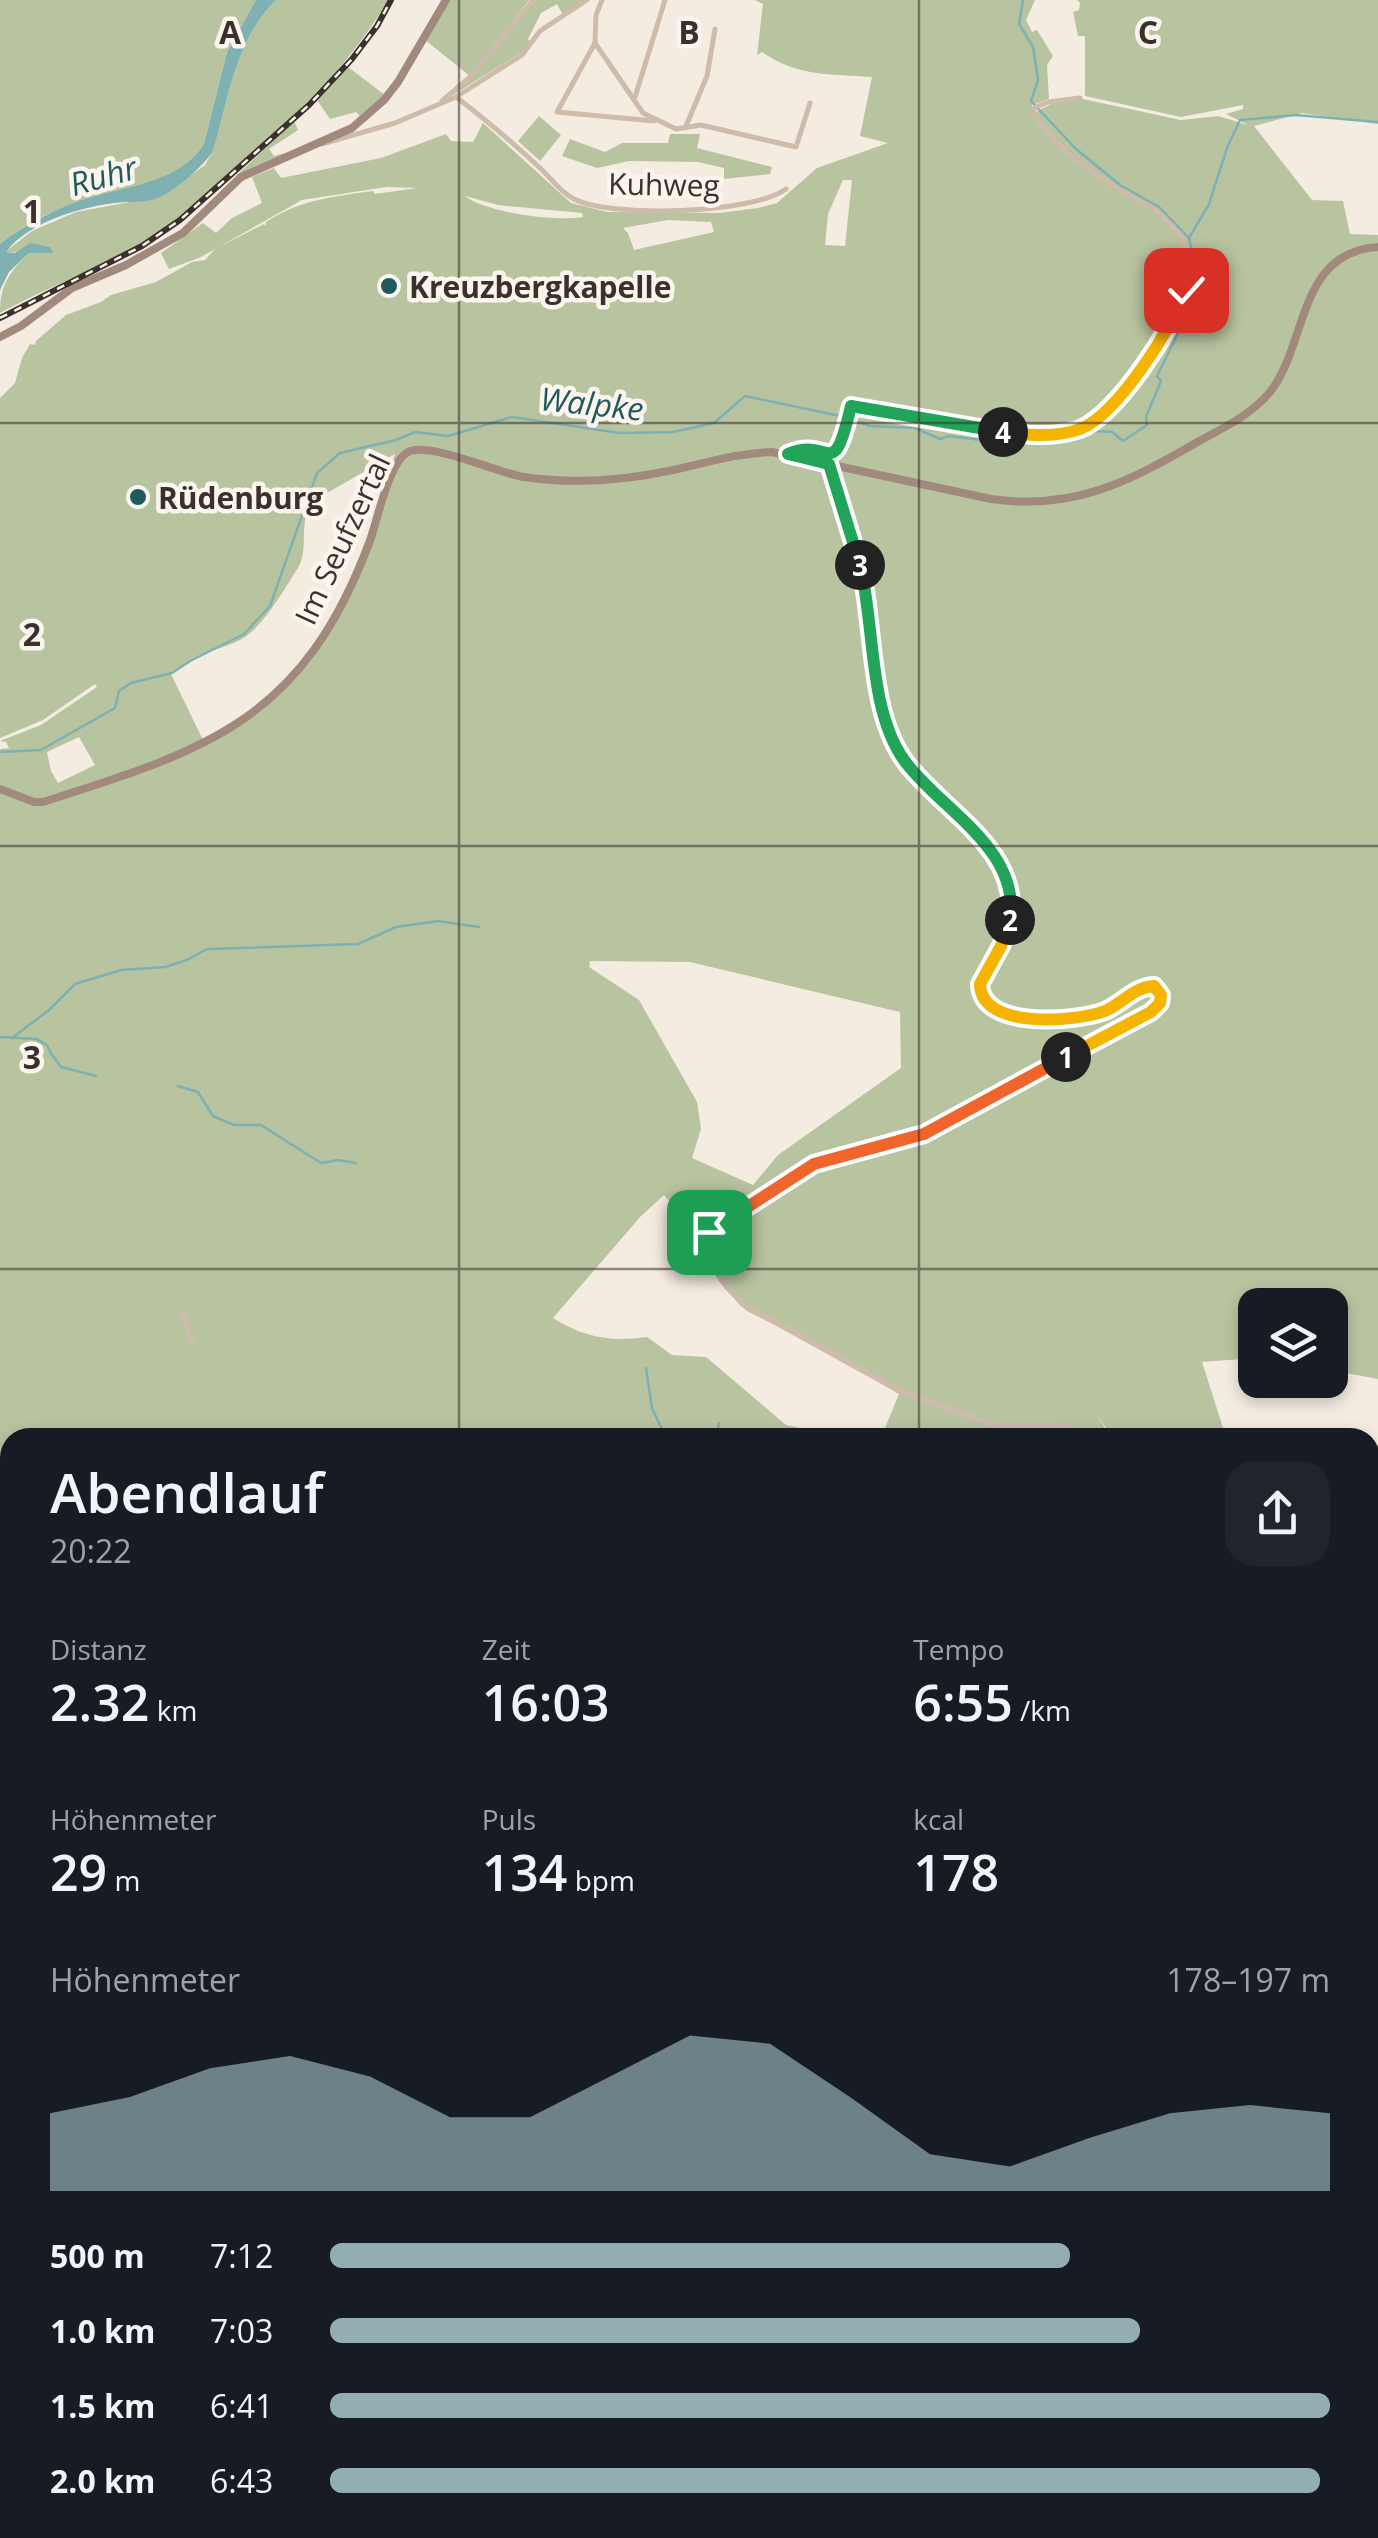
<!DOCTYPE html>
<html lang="de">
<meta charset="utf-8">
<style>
body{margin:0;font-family:"Open Sans",sans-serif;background:#20242c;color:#f1f3f6;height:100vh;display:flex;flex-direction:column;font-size:38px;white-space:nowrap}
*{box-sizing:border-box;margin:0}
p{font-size:32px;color:#9ea1a6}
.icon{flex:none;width:55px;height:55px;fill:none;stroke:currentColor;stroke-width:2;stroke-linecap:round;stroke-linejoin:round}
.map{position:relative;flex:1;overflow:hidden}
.sheet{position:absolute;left:0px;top:1428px;width:1380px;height:1112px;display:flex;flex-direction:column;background:#171b24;border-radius:30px 30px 0 0;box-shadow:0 5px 15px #0003}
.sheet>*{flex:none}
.fabs{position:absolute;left:1238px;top:1288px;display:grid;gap:20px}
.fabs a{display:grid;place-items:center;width:110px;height:110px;border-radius:20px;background:#171b24;box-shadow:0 5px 15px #0003;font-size:50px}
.pin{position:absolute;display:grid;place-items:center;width:85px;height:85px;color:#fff;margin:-42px;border-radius:20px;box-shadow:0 5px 15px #0006}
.km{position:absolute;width:50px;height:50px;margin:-25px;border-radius:50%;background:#222;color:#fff;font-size:28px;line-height:50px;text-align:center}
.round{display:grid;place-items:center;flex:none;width:105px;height:105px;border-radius:30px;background:#20242c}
.overview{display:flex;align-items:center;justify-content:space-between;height:170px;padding:0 50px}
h1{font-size:55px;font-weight:600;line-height:75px}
.figures{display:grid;grid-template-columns:repeat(3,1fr);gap:15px;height:170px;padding:10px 50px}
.figures div{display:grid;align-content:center}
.figures b{font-size:50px;font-weight:600}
.figures small{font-size:28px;font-weight:400}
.figures p{font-size:28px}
.chart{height:280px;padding:20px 50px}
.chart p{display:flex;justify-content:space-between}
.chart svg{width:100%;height:180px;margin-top:10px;fill:#92aeb2;opacity:.7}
ul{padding:0 50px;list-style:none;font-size:32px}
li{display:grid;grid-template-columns:160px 120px 1fr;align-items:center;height:75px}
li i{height:25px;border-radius:12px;background:#92aeb2}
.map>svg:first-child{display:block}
.green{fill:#b8c4a0;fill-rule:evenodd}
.water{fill:#7fb0b2}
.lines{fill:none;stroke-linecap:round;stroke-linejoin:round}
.stream{stroke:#7fb0b2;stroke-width:2.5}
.minor{stroke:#cdbbac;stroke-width:5}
.tertiary{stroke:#cdbbac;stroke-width:6}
.secondary{stroke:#a18a7d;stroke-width:8}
.rail-casing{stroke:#3b302b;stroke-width:6}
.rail{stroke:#fbf5ee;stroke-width:2.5;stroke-dasharray:8;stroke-linecap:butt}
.split-1-casing{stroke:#fff;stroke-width:20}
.split-2-casing{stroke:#fff;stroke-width:20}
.split-3-casing{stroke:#fff;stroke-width:20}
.split-4-casing{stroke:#fff;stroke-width:20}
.split-5-casing{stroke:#fff;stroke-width:20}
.split-1{stroke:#f0652b;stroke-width:12}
.split-2{stroke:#f5b400;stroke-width:12}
.split-3{stroke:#22a559;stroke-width:12}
.split-4{stroke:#22a559;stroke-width:12}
.split-5{stroke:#f5b400;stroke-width:12}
.grid{fill:none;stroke:#3b302b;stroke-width:2.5;stroke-opacity:0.55}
.poi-dot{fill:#1f5a5e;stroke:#fbf5ee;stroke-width:4}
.labels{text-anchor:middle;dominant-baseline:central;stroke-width:9;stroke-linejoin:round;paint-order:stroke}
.street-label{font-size:30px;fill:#3b302b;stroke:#fbf5ee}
.poi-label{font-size:30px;font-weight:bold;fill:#3b302b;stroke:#fbf5ee;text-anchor:start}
.water-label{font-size:32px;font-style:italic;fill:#1f5a5e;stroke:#fbf5ee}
.grid-label{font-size:32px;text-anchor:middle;font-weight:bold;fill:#3b302b;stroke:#fbf5ee;stroke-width:9;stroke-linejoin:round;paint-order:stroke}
</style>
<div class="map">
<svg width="1378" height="2538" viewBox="0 0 1378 2538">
<rect width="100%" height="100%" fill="#f4ebe1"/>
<path class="green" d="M 0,0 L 256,0 L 227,52 L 204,144 C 179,185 119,189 77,203 C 50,211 22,226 0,244 Z
M 276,0 L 388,0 C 350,66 296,114 240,165 C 214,189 188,215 158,234 C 110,265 51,285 0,313 C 0,285 9,273 29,253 L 52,253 L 5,252 L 32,231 L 76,212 L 162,196 L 205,165 L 213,151 C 229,97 235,40 276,0 Z
M 447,0 L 529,0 L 470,76 L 425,40 Z
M 535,0 L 584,0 L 563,15 L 557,4 L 541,13 L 528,39 L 530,42 L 522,52 L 453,95 Z
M 755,0 L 1035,0 L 1026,20 L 1032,32 L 1037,30 L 1053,56 L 1047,65 L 1049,99 L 1032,105 L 1032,114 L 1062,98 L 1083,99 L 1181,120 L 1218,116 L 1248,125 L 1226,114 L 1243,109 L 1243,105 L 1181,117 L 1085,96 L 1085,36 L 1078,36 L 1073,12 L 1079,10 L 1080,3 L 1077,0 L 1378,0 L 1378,124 L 1302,113 L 1254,126 L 1312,200 L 1343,201 L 1350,234 L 1378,235 L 1378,1379 L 1330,1370 L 1330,1305 L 1255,1305 L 1255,1358 L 1202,1362 L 1226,1437 L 1112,1437 L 1097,1415 L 1110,1437 L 873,1437 L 885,1428 L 899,1394 L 831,1353 L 747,1311 L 725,1289 L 701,1247 L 681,1247 L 695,1231 L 664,1195 L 641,1216 L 553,1318 C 585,1338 611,1342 647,1337 L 672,1355 L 706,1357 L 786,1425 L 842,1437 L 10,1438 L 10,2530 L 115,2530 L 118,2538 L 0,2538 L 0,749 L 9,748 L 6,742 L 0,741 L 41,725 L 97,687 L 95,684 L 43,720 L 0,738 L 0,398 L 15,383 L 22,358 L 30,344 L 35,345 L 36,341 L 66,315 L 101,302 L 111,295 L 156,282 L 192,262 L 205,260 L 215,249 L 264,224 L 266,226 L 266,222 C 302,199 332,197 373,191 L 375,194 L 417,188 L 386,187 L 302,200 L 201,257 L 169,269 L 161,253 L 203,223 L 216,233 L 232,218 L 262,203 L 252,177 L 274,168 L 281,178 L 381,158 L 446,134 L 451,141 L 473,142 L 483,123 L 571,203 L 608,212 L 719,213 L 758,208 L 777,203 L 817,168 L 888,143 L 860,136 L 872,77 C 831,74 797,77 762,52 L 757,55 L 763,4 ZM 843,180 L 852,180 L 845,246 L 825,245 L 828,214 ZM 465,196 L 498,205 L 582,213 L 583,217 C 554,222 485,212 465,196 ZM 668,220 L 711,222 L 714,232 L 634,250 L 628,233 L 623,228 ZM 395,454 C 369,533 343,620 284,682 C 261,706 232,723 203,740 L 171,674 C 197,650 211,654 240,640 C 262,629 285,588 298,568 C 310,547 297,523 313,501 ZM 79,737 L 95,765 L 58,783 L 51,771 L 47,752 ZM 590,961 L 690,962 L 900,1012 L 901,1068 L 778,1155 L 753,1185 L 692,1158 L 701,1129 L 697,1102 L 639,1000 L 589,967 Z
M 348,67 L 385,95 L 361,117 L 356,112 L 330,119 L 317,100 Z
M 539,116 L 561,135 L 540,161 L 518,141 Z
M 294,121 L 298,130 L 269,149 L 274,156 L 289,152 L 235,177 Z
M 670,134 L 700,134 L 697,148 L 772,167 L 770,174 L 724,179 L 724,168 L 698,162 L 629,161 L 597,168 L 562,156 L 570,139 L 605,152 L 622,143 L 668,143 Z
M 1370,1754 L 1378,1762 L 1378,1879 L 1370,1882 Z
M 1378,2118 L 1378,2318 L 1370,2319 L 1370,2128 Z
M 1378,2361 L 1378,2538 L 135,2538 L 133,2530 L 1370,2530 L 1370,2390 Z"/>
<path class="water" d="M 256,0 L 276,0 C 235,40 229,98 213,151 C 204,166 170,195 155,199 C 145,202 135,202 124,202 C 86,205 29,221 6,252 L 15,253 L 30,243 L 50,247 L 53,253 L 29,253 L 9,272 L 0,290 L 0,244 C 25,224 61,206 92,197 C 131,186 181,181 204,144 L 227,52 Z"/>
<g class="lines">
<path class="stream" d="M 1189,238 L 1209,204 L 1227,148 L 1240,120 L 1296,115 L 1378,122
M 0,752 L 41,750 L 115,708 L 119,691 L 131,683 L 172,673 L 190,661 L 244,634 L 270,606 L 317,473 L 340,453 L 396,440 L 415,432 L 448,436 L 512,417 L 619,433 L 673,432 L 714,423 L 745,396 L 840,416 L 870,426 L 915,428 L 940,439 L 949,436 L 997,442 L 1049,441 L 1097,431 L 1112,432 L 1123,441 L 1147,425 L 1146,417 L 1161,381 L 1157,376 L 1182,325 L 1200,321 L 1193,298 L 1196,269 L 1189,238 L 1159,207 L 1120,185 L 1076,149 L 1031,101 L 1038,80 L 1033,47 L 1019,24 L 1023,0
M 0,1037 L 36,1039 L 47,1045 L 50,1051
M 12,1038 L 49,1010 L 75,984 L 121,970 L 165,967 L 187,960 L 207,949 L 358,944 L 396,927 L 438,921 L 479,927
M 50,1052 L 61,1067 L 96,1076
M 178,1086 L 198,1092 L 213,1116 L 234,1125 L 261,1125 L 321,1163 L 338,1160 L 356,1163
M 646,1368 L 652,1408 L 666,1438
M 716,1438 L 719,1423
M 0,2311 L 10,2306
M 292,2538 L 301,2530"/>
<path class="minor" d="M 602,0 L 596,15 L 595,43 L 643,113 L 676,129 L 701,125 L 796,147 L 810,103
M 595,43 L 557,112 L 654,121
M 456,97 C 485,119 513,143 539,167 C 550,177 560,192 574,199 C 611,218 752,214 786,189
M 635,97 L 665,0
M 442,101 L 470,77 L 533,0
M 686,126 L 707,76 L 715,29
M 322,144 L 395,123 L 456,97 L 522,55 L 540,31 L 587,0
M 788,454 C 804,446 820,457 837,452 L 843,444 L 851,406 C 908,417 1042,453 1091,423 C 1121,406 1144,363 1162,334 C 1180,306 1198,275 1183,242 C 1168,210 1126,196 1099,177 C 1075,160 1050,138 1033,114 L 1034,108 L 1048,102 L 1080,98
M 183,1314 L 192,1342
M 1370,1712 L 1378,1709"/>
<path class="tertiary" d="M 829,464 C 839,500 854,536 862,573 C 874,629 870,693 896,745 C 919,794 996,830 1010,886 C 1022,935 971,973 984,1000 C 1005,1025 1079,1023 1108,1009 C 1123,1002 1133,990 1150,986 L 1157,988 L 1161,1000 L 1151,1012 L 1092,1041 L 1037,1075 L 978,1103 L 940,1126 L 905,1140 L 814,1164 L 717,1225 L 709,1232 L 704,1248 L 721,1279 L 743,1304 L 900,1391 L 996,1426 L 1070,1427 L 1095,1438
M 1370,1749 L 1378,1757"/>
<path class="secondary" d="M 0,337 L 21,326 L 72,288 L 126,265 L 183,233 L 241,177 L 352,128 L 384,100 L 398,82 L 446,0
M 0,789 L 34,802 L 43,802 C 211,749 303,719 370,541 C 377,521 389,462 408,452 C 428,441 498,473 524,477 C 572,484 621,481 668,471 C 703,464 736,453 772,452 L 991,499 C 1075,511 1130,481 1201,440 C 1225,427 1252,414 1270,392 C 1308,344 1297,252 1378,247"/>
<g class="rail-casing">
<path id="rail" d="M 0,318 L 142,246 L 180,220 L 309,105 L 352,59 L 377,26 L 391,0
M 0,2019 L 10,2076
M 124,2530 L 127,2538"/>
</g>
<use href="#rail" class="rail"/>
</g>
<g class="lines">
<g class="split-1-casing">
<path id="split-1" d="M 709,1232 L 814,1164 L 924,1134 L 1066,1057"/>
</g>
<g class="split-2-casing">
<path id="split-2" d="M 1010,920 L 1001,946 L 980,984 C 981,1030 1076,1022 1105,1011 C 1122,1004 1134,987 1154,986 L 1161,995 L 1160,1003 L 1151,1012 L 1066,1057"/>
</g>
<g class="split-3-casing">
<path id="split-3" d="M 860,565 C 875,625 868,709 904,760 C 939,809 1021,848 1010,920"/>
</g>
<g class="split-4-casing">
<path id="split-4" d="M 860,565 L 829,464 L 788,454 C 831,435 832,487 851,406 L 1003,432"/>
</g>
<g class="split-5-casing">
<path id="split-5" d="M 1003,432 C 1028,435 1056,438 1080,429 C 1117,415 1173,327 1186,290"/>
</g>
<use href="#split-1" class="split-1"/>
<use href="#split-2" class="split-2"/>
<use href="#split-3" class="split-3"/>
<use href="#split-4" class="split-4"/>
<use href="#split-5" class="split-5"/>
</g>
<path class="grid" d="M 459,0 L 459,1438M 919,0 L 919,1438M 0,423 L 1378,423M 0,846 L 1378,846M 0,1269 L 1378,1269M 0,1692 L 10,1692M 1370,1692 L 1378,1692M 0,2115 L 10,2115M 1370,2115 L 1378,2115M 459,2530 L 459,2538M 919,2530 L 919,2538"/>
<g class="poi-dot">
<circle cx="389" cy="286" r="10"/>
<circle cx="138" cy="497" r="10"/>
</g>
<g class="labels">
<g class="street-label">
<text transform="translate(664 184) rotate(1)">Kuhweg</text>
<text transform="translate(342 539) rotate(-65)">Im Seufzertal</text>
</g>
<g class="poi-label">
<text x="409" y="286">Kreuzbergkapelle</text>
<text x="158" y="497">Rüdenburg</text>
</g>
<g class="water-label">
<text transform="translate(103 175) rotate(-16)">Ruhr</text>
<text transform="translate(592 403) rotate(6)">Walpke</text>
</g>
</g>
<g class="grid-label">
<text x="230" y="44">A</text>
<text x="689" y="44">B</text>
<text x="1148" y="44">C</text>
<text x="32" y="223">1</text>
<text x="32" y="646">2</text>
<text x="32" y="1069">3</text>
</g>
</svg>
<div class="fabs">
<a><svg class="icon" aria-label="layers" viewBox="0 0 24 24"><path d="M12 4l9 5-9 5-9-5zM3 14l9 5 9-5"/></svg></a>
</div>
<div class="pin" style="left:709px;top:1232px;background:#1e9e55"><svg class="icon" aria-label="arrive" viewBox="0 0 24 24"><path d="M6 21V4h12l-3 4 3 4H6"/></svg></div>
<div class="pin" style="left:1186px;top:290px;background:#d93025"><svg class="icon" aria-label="check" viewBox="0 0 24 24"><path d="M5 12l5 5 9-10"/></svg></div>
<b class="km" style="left:1066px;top:1057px">1</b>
<b class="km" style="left:1010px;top:920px">2</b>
<b class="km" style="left:860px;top:565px">3</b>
<b class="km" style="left:1003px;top:432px">4</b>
<section class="sheet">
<div class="overview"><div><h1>Abendlauf</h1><p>20:22</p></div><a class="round"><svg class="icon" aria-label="share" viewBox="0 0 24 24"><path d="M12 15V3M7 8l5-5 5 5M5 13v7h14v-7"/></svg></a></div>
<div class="figures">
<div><p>Distanz</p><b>2.32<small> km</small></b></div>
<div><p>Zeit</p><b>16:03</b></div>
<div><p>Tempo</p><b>6:55<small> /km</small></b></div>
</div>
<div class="figures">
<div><p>Höhenmeter</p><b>29<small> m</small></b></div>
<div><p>Puls</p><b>134<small> bpm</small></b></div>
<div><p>kcal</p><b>178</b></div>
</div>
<div class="chart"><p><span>Höhenmeter</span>178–197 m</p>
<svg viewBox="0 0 160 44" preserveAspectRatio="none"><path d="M0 44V25L10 21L20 14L30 11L40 16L50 26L60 26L70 16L80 6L90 8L100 21L110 35L120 38L130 31L140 25L150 23L160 25V44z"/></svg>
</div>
<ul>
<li><b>500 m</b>7:12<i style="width:74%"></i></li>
<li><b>1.0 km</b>7:03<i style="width:81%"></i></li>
<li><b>1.5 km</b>6:41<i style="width:100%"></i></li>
<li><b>2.0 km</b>6:43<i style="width:99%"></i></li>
</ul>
</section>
</div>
